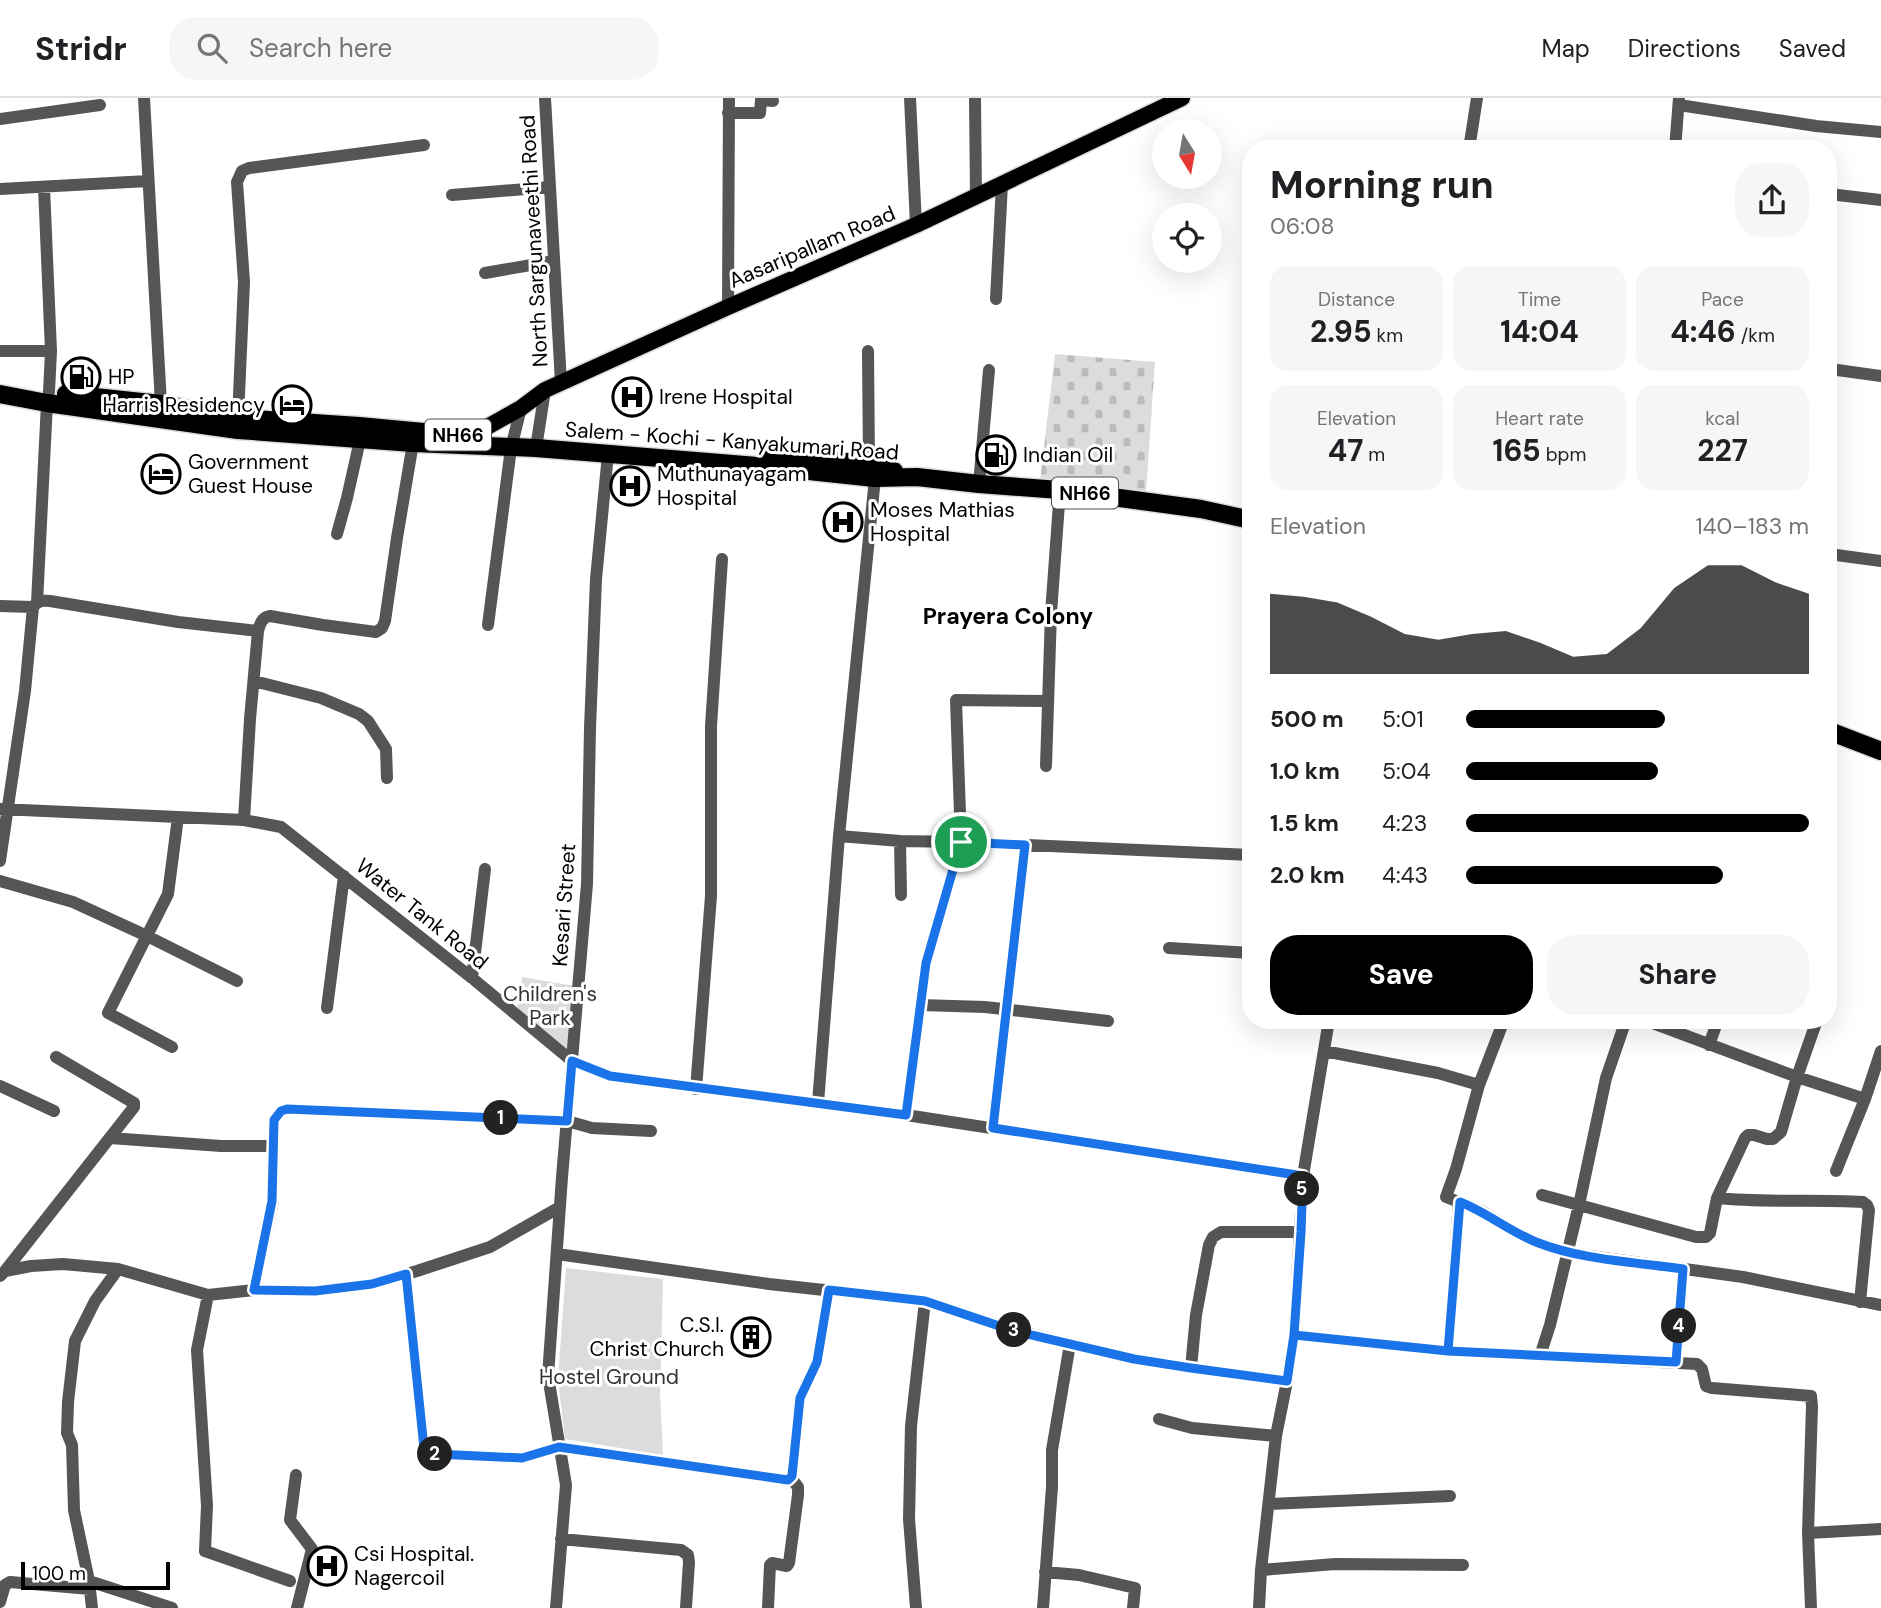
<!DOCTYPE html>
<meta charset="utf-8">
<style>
body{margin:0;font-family:"DM Sans",sans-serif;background:#f6f6f6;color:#202124;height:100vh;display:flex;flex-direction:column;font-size:26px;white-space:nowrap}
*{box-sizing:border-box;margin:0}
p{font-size:23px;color:#757577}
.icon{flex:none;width:38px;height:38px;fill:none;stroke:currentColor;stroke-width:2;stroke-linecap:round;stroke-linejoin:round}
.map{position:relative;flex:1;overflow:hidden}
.drawer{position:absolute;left:1242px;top:42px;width:595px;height:889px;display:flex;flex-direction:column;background:#fff;border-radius:28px;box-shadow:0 7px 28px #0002}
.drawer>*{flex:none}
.needle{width:46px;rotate:169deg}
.controls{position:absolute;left:1152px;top:21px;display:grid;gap:14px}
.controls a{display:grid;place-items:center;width:70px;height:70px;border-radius:50%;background:#fff;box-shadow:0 7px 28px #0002;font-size:35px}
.scale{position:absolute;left:21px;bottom:18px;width:149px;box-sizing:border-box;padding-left:7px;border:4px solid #000;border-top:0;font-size:19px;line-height:24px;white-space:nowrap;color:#000;-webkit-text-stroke:5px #fff;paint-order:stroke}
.pin{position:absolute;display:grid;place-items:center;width:60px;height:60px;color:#fff;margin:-30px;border:4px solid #fff;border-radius:50%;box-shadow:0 2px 7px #0007}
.km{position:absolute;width:35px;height:35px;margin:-18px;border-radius:50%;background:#222;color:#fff;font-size:19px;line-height:35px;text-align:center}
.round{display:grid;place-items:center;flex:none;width:74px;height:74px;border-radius:28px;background:#f6f6f6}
.overview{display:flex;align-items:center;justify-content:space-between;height:119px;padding:0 28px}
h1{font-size:38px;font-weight:700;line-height:52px}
.metrics{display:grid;grid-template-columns:repeat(3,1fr);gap:10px;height:119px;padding:7px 28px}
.metrics div{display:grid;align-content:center;border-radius:18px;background:#f6f6f6;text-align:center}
.metrics b{font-size:30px;font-weight:700}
.metrics small{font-size:19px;font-weight:400}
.metrics p{font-size:19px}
.chart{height:196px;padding:14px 28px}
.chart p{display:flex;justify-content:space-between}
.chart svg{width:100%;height:126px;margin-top:7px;fill:#000;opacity:.7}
.button{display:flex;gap:14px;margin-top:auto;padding:14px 28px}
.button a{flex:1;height:80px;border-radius:28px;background:#000;color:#fff;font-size:28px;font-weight:700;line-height:80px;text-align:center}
.button a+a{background:#f6f6f6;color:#202124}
ul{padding:0 28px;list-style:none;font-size:23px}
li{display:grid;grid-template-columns:112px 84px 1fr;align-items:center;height:52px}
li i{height:18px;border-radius:9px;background:#000}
header{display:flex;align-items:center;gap:42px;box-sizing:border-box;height:98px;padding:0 35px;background:#fff;border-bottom:2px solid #e0e0e0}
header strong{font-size:33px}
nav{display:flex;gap:38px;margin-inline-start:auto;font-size:24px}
.search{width:490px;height:63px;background:#f6f6f6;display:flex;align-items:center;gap:18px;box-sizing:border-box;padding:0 24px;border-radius:28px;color:#757577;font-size:26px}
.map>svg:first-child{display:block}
.cemetery{fill:url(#cemetery-stones)}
.park{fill:#dcdcdc}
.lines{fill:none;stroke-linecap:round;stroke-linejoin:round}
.major-casing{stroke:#dbdbdb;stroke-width:19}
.highway-casing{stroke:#dbdbdb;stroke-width:21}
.minor{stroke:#555;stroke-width:12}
.major{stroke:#000;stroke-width:16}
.highway{stroke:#000;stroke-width:18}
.route-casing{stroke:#fff;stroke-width:14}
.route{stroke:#1a73e8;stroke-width:9}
.labels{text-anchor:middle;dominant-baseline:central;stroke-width:6;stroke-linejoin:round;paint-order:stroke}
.shield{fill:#fff;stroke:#4c4c4c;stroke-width:2}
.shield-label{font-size:19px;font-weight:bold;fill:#000}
.street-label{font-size:21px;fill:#000;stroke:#fff}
.poi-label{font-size:21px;fill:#000;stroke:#fff;text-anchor:start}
.park-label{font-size:21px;fill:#333;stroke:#fff}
.neighbourhood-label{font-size:23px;font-weight:bold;fill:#000;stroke:#fff}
</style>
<header>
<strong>Stridr</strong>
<div class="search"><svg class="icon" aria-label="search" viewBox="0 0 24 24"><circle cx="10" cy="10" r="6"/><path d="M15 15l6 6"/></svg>Search here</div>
<nav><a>Map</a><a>Directions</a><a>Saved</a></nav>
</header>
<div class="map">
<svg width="1881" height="1510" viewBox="0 0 1881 1510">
<defs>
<pattern id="cemetery-stones" width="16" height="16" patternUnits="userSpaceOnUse" patternTransform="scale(1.75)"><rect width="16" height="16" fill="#dcdcdc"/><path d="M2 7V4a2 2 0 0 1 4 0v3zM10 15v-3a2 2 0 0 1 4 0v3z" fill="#bbb"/></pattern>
</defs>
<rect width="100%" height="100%" fill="#fff"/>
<path class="cemetery" d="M 1055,256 L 1155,264 L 1146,395 L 1040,383 Z"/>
<path class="park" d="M 522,879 L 575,888 L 571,960 L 517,911 Z
M 566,1170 L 663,1181 L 660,1295 L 663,1357 L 565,1341 L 558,1281 Z"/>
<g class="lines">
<g class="major-casing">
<path id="major" d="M 470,348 L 471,338 L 521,310 L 545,292 L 728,209 L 916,127 L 1182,0"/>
</g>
<g class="highway-casing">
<path id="highway" d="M 0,296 L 47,305 L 238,332 L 413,345 L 536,350 L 771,369 L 875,380 L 917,379 L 979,386 L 1060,392 L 1201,411 L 1251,422
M 66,296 L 161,306 L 238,320 L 359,328 L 434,335
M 766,357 C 809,360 852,362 894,373
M 1829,633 L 1881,653"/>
</g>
<path class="minor" d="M 144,0 L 161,306
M 545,0 L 561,285
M 910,0 L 916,127
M 975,0 L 976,99
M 1679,7 L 1816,28 L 1881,34
M 728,15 L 760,15 L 761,2 L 773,3
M 0,21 L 100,7
M 1469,51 L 1477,0
M 1675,51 L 1679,0
M 44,89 L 51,253
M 0,91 L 148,83
M 1829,96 L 1881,102
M 452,97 L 550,89
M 485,175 L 554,163
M 996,201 L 1002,86
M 728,209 L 729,0
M 0,253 L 51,253 L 49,294
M 868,253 L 869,366
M 1830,271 L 1881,278
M 238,320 L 244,184 L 237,84 L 242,73 L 249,70 L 424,47
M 536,350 L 545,292
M 979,386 L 989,272
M 337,436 L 347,400 L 360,342
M 1829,456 L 1881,463
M 37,505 L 47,305
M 0,508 L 33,509
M 488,527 L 511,350 L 521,310
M 254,583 L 321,600 L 359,616 L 368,623 L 386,651 L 387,680
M 1046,668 L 1051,515 L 1060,392
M 0,711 L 244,722 L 281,729 L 472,880 L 572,963 L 610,978 L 906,1017 L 1303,1078
M 244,722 L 250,621 L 258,533 C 260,526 262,519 270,518 L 323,527 L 376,534 L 382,530 L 385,523 L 397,440 L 413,345
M 839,738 L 900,743 L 961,744 L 1251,757
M 900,743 L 901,797
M 0,763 L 25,593 L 33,509 C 38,503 42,502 50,503 L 178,524 L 258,533
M 0,783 L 73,804 L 147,838 L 237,883
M 1169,850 L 1251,855
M 472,880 L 485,771
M 920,907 L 985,909 L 1108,923
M 327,910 L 344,778
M 1644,922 L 1797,979 L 1865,1001 L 1836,1073
M 1709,947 L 1718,922
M 172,949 L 108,915 L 168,796 L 178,719
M 1324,953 L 1438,975 L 1479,987 L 1456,1071 L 1446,1099 L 1459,1104
M 1479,987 L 1504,922
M 0,988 L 54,1013
M 696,991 L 711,798 L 711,628 L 722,461
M 1865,1001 L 1881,953
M 818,1005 L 839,738 L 875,380
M 906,1017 L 926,865 L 961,744 L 956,602 L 1048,603
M 993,1030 L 1025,747
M 110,1040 L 221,1048 L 273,1048
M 1542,1097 L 1579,1107 L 1606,980 L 1626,922
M 1717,1100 C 1766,1105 1815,1101 1863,1104 L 1867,1107 L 1869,1112 L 1860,1204
M 557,1156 L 769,1186 L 925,1203 L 1014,1232 L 1134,1261 L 1191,1270 L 1287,1283
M 5,1173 L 134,1009 L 134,1005 L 56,959
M 406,1176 L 424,1350 L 435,1356 L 522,1360 L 560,1349 L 788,1382 L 792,1378 L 800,1300 L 817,1264 L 829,1192
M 0,1178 L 5,1173 L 31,1168 L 63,1166 L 118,1171 L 208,1197 L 254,1192 L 315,1193 L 372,1186 L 417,1173 L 490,1149 L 560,1109
M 254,1192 L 273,1103 L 273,1029 C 275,1019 278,1014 287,1011 L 567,1023 L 592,1030 L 651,1033
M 208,1197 L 197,1252 L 207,1408 L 205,1453 L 290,1483
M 1294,1237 L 1448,1253 L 1697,1266 L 1702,1271 L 1706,1288 L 1712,1290 L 1811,1298 L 1812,1308 L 1808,1435 L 1811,1510
M 1448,1253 L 1459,1104 L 1481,1113 L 1527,1140 L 1568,1155 L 1743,1179 L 1881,1207
M 1540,1258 L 1550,1227 L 1579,1107 L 1696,1139 L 1706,1139 L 1710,1135 L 1717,1100 L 1745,1040 L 1748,1037 L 1754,1037 L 1767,1041 L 1773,1041 L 1781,1034 L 1797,979 L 1817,922
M 1676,1264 L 1683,1171
M 1191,1270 L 1196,1217 L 1209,1147 L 1213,1139 L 1221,1134 L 1301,1134
M 1159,1321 L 1192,1330 L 1276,1338
M 296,1377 L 290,1422 L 312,1451 L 297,1510
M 1269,1406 L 1450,1398
M 1808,1435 L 1881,1431
M 561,1441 L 681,1452 L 688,1457 L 689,1464 L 686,1510
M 1261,1472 L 1335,1466 L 1463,1467
M 1045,1474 L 1079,1477 L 1135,1490 L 1133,1510
M 89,1483 L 172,1510
M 0,1504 L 5,1487 L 10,1484 L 90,1491
M 92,1510 L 89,1483 L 74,1412 L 72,1347 L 67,1335 L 68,1304 L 75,1243 L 95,1203 L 118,1171
M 556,1510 L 566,1387 L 548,1278 L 562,1079 L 587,786 L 590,630 L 596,481 L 608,356
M 768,1510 L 770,1467 L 772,1465 L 787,1468 L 789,1465 L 798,1397 L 798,1389 L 791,1380
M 916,1510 L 909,1421 L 911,1328 L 925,1203
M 1043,1510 L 1052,1389 L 1052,1352 L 1070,1246
M 1259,1510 L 1261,1472 L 1276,1338 L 1287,1283 L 1294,1237 L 1303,1078 L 1329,922"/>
<use href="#major" class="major"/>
<use href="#highway" class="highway"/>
</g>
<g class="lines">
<g class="route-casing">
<path id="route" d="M 961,744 L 926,865 L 906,1017 L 610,978 L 572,963 L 567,1023 L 287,1011 L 281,1013 L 274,1022 L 272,1103 L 254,1192 L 315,1193 L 372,1186 L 406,1176 L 424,1350 L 435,1356 L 522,1360 L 559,1349 L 788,1382 L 792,1378 L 800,1300 L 817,1264 L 829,1192 L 925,1203 L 1014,1233 L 1134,1261 L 1191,1270 L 1287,1283 L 1294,1237 L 1448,1253 L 1676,1264 L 1683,1171 C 1634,1164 1581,1162 1536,1144 C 1509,1133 1486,1114 1460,1104 L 1448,1253 L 1294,1237 L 1301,1134 L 1303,1078 L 993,1030 L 1025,747 L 961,744"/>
</g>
<use href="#route" class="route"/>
</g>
<defs>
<g id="fuel-ring" transform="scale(2.0125)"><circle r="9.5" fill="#fff" stroke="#000" stroke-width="1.5"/><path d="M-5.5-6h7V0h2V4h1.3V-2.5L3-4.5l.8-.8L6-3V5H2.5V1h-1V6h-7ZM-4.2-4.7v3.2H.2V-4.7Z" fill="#000"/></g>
<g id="hospital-ring" transform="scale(2.0125)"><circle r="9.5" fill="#fff" stroke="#000" stroke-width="1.5"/><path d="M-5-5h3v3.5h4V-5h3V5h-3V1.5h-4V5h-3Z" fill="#000"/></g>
<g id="hotel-ring" transform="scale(2.0125)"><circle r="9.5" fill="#fff" stroke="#000" stroke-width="1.5"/><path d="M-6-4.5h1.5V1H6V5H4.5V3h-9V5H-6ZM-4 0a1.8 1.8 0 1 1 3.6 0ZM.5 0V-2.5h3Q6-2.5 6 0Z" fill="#000"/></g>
<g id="building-ring" transform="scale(2.0125)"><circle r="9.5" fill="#fff" stroke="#000" stroke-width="1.5"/><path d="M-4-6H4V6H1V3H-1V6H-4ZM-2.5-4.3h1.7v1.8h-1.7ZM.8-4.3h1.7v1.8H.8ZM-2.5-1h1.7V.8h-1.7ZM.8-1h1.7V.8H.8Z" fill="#000"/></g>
</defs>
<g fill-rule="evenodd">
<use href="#fuel-ring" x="81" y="279"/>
<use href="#hospital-ring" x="632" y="299"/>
<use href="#hotel-ring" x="292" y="307"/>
<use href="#fuel-ring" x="996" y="357"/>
<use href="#hotel-ring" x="161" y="376"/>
<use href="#hospital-ring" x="630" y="388"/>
<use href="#hospital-ring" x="843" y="424"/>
<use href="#building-ring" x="751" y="1239"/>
<use href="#hospital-ring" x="327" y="1468"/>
</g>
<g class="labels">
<g class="shield">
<rect x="425" y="321.5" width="66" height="31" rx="5"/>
<rect x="1052" y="379.5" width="66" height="31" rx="5"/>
</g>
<g class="shield-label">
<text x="458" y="337">NH66</text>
<text x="1085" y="395">NH66</text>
</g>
<g class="street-label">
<text transform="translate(534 143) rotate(-93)">North Sargunaveethi Road</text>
<text transform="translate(812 149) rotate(-23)">Aasaripallam Road</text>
<text transform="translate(732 343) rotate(4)">Salem - Kochi - Kanyakumari Road</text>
<text transform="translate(564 807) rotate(-86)">Kesari Street</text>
<text transform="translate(422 816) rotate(39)">Water Tank Road</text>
</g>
<g class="poi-label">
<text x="108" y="279">HP</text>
<text x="659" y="299">Irene Hospital</text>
<text x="265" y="307" text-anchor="end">Harris Residency</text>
<text x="1023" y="357">Indian Oil</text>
<text x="188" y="364">Government<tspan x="188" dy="24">Guest House</tspan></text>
<text x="657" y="376">Muthunayagam<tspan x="657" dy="24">Hospital</tspan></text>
<text x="870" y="412">Moses Mathias<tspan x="870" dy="24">Hospital</tspan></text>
<text x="724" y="1227" text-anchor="end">C.S.I.<tspan x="724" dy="24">Christ Church</tspan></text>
<text x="354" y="1456">Csi Hospital.<tspan x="354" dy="24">Nagercoil</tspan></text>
</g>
<g class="park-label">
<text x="550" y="896">Children's<tspan x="550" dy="24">Park</tspan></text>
<text x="609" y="1279">Hostel Ground</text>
</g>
<g class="neighbourhood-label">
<text x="1008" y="518">Prayera Colony</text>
</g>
</g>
</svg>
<div class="controls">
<a><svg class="needle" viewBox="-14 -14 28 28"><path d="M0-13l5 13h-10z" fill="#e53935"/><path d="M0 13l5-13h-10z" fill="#757577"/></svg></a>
<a><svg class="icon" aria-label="locate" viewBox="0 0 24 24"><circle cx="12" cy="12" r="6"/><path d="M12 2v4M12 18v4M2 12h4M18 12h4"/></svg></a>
</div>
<div class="scale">100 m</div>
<div class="pin" style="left:961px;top:744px;background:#1e9e55"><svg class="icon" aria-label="arrive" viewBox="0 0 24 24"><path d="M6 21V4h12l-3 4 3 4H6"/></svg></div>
<b class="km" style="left:501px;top:1020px">1</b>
<b class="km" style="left:435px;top:1356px">2</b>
<b class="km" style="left:1014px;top:1232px">3</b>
<b class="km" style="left:1679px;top:1228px">4</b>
<b class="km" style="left:1302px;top:1091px">5</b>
<section class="drawer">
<div class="overview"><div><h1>Morning run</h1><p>06:08</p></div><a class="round"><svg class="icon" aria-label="share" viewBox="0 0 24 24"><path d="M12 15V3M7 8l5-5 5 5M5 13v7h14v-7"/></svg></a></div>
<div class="metrics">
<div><p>Distance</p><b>2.95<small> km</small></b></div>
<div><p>Time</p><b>14:04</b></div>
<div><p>Pace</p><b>4:46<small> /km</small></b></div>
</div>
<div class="metrics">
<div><p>Elevation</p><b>47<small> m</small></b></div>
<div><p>Heart rate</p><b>165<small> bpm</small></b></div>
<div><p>kcal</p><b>227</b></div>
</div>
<div class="chart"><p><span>Elevation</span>140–183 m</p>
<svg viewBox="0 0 160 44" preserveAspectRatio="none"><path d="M0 44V16L10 17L20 19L30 24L40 30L50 32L60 30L70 29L80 33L90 38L100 37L110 28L120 14L130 6L140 6L150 12L160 16V44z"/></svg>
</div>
<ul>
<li><b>500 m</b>5:01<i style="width:58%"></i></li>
<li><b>1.0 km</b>5:04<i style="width:56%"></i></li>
<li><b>1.5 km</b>4:23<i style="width:100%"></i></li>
<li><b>2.0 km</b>4:43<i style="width:75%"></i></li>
</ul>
<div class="button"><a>Save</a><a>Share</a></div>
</section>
</div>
